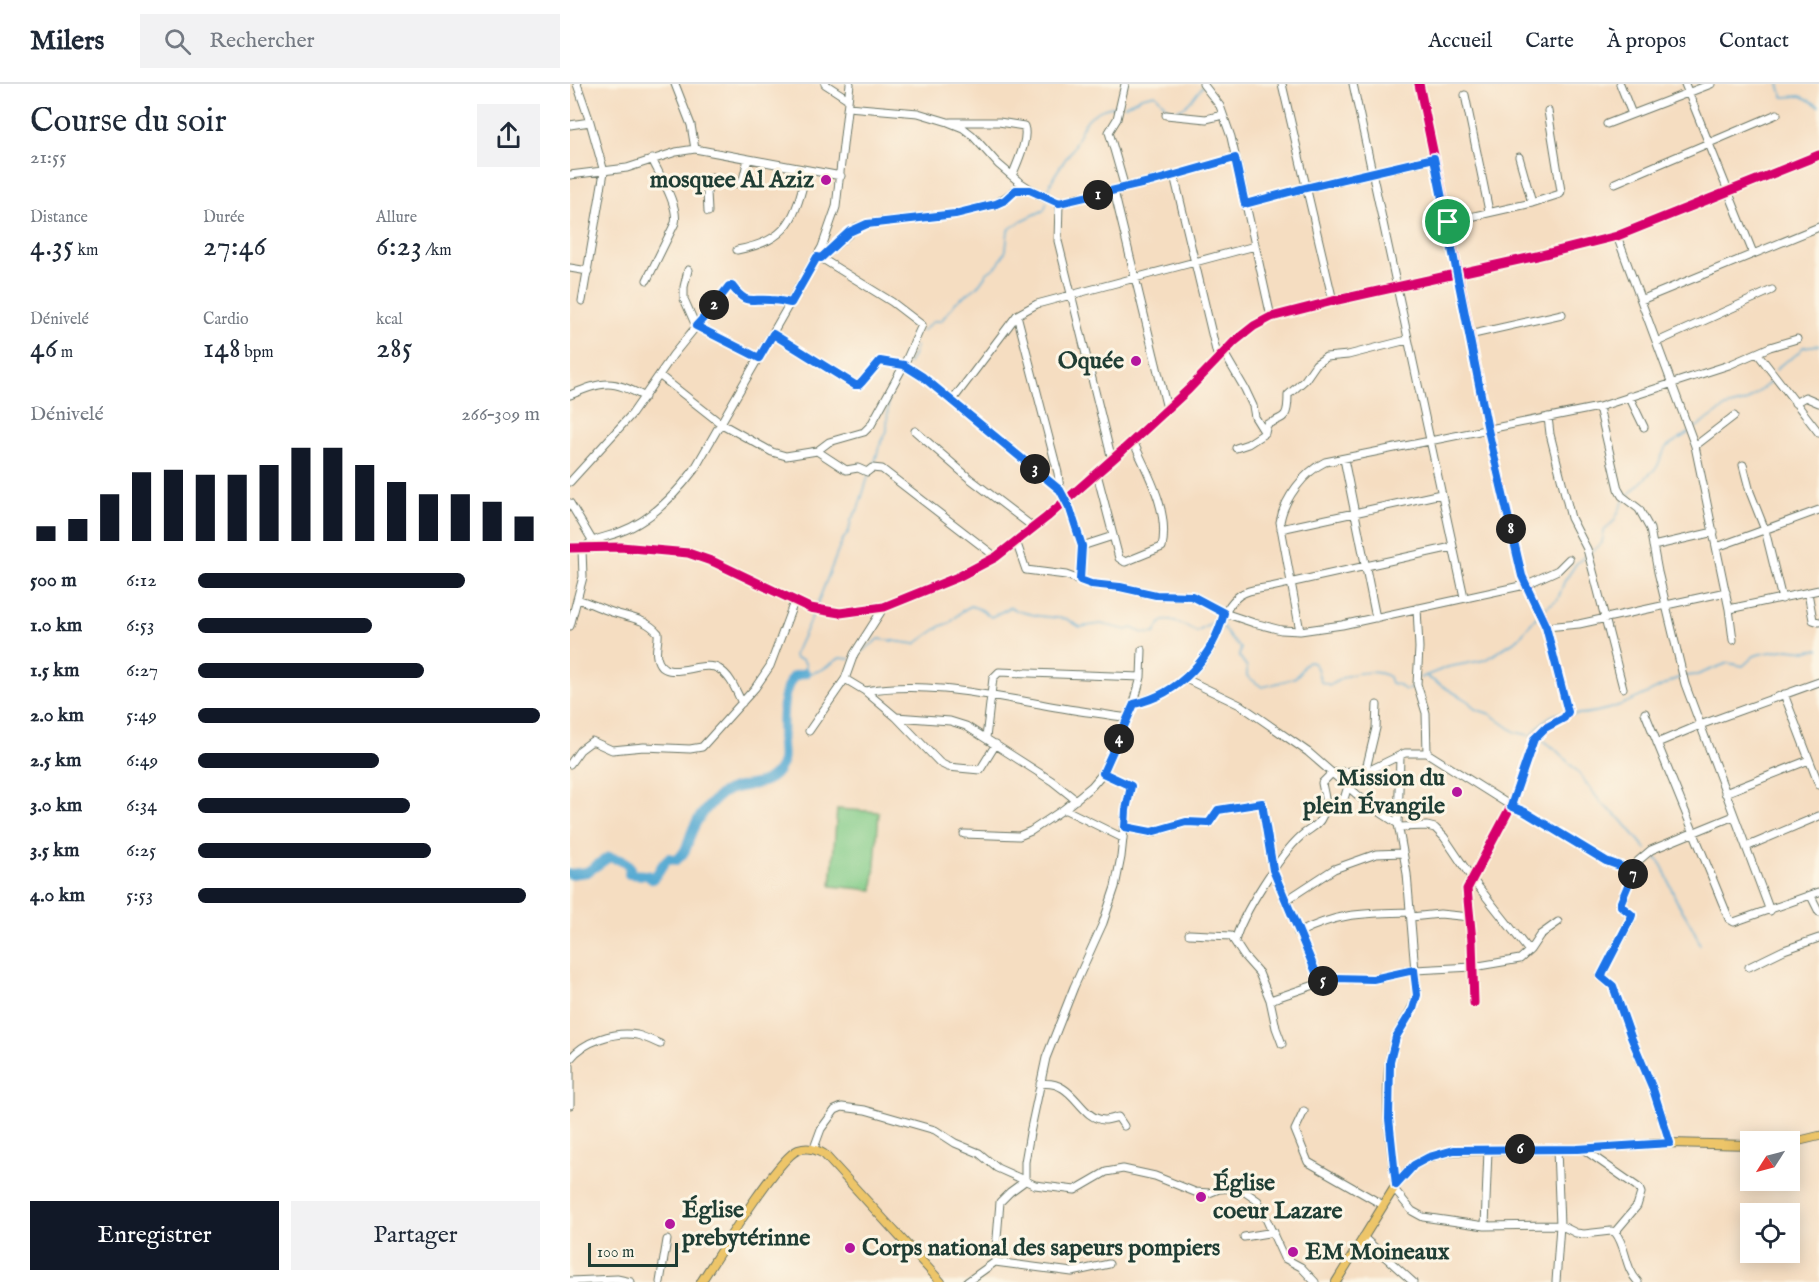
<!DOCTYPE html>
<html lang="fr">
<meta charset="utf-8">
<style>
body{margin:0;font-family:"IM FELL English",serif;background:#f2f2f3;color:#1f2937;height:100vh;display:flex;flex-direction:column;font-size:22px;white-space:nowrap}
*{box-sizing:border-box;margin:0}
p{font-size:20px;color:#747a83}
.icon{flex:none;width:33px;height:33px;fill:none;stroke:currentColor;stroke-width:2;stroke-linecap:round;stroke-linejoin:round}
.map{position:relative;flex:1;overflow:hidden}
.side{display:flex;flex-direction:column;background:#fff;width:570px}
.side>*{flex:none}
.needle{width:39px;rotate:234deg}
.tools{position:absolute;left:1170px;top:1047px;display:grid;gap:12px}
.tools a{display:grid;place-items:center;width:60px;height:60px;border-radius:0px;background:#fff;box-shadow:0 3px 15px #0003;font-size:30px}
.scale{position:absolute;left:18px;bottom:15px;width:90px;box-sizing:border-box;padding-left:6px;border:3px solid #1f3d34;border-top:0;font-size:16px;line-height:21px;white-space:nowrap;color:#1f3d34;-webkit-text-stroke:4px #fcf5e5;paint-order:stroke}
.pin{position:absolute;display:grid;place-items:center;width:51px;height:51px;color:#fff;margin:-26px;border:3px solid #fff;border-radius:50%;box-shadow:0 2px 6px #0007}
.km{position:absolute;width:30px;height:30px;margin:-15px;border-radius:50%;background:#222;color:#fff;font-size:16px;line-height:30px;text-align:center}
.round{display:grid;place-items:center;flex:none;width:63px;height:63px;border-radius:0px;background:#f2f2f3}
.summary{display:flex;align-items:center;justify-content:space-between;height:102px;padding:0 30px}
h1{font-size:33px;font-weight:600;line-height:45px}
.figures{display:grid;grid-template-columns:repeat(3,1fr);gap:9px;height:102px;padding:6px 30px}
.figures div{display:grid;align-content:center}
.figures b{font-size:30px;font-weight:600}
.figures small{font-size:16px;font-weight:400}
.figures p{font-size:16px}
.chart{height:168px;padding:12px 30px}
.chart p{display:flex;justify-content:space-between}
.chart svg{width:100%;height:108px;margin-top:6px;stroke:#111827;stroke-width:6}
.primary-button{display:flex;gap:12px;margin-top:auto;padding:12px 30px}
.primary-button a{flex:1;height:69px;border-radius:0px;background:#111827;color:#fff;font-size:24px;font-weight:600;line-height:69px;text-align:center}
.primary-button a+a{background:#f2f2f3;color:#1f2937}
ul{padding:0 30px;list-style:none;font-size:20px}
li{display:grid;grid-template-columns:96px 72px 1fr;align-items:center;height:45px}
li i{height:15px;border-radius:8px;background:#111827}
header{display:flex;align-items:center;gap:36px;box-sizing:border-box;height:84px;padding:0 30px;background:#fff;border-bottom:2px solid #e0e1e3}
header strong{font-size:28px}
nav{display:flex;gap:33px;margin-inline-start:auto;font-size:21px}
.search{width:420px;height:54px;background:#f2f2f3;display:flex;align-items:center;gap:15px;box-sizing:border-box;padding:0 21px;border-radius:0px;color:#747a83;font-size:22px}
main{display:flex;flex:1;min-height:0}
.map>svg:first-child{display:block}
.green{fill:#83cc89;stroke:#51845e;stroke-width:1.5}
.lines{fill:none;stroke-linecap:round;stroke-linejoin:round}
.stream{stroke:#58abd3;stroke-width:1.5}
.river{stroke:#58abd3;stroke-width:10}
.minor-casing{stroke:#6a7565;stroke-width:9}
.major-casing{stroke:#6a7565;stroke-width:10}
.minor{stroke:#fff;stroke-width:7}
.major{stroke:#edc569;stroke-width:8}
.cycleway-casing{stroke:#fcf5e5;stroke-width:13}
.cycleway{stroke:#d6006c;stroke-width:9}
.route-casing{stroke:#fff;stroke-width:12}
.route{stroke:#1a73e8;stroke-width:8}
.poi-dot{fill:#b5179e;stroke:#fcf5e5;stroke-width:2}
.labels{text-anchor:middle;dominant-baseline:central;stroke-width:6;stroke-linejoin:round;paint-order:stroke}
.poi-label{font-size:24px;font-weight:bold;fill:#1f3d34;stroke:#fcf5e5;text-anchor:start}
</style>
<header>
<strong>Milers</strong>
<div class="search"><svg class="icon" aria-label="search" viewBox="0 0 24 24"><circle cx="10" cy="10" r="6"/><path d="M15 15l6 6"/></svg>Rechercher</div>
<nav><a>Accueil</a><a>Carte</a><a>À propos</a><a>Contact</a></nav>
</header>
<main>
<section class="side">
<div class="summary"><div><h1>Course du soir</h1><p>21:55</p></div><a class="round"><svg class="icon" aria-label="share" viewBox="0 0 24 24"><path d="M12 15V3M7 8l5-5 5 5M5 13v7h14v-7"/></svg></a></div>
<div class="figures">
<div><p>Distance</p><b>4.35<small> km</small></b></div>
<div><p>Durée</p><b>27:46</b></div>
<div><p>Allure</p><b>6:23<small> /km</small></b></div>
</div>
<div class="figures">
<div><p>Dénivelé</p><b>46<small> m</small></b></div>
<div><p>Cardio</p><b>148<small> bpm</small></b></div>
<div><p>kcal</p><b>285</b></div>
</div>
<div class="chart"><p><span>Dénivelé</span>266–309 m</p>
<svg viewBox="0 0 160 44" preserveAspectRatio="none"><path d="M5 44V38M15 44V35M25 44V25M35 44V16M45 44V15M55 44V17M65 44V17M75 44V13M85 44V6M95 44V6M105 44V13M115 44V20M125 44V25M135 44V25M145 44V28M155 44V34"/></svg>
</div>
<ul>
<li><b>500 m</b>6:12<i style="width:78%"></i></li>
<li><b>1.0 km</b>6:53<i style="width:51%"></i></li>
<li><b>1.5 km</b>6:27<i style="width:66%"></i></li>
<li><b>2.0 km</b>5:49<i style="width:100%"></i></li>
<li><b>2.5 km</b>6:49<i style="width:53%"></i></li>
<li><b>3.0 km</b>6:34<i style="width:62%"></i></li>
<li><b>3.5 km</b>6:25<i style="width:68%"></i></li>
<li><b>4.0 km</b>5:53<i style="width:96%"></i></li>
</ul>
<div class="primary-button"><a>Enregistrer</a><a>Partager</a></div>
</section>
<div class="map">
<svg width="1249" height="1198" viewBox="0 0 1249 1198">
<rect width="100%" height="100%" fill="#fcf5e5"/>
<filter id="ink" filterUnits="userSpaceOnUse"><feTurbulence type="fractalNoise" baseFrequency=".0167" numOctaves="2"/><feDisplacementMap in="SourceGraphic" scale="12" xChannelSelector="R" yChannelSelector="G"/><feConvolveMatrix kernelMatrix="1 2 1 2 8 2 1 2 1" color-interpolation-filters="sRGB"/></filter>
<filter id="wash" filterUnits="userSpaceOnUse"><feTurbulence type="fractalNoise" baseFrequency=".008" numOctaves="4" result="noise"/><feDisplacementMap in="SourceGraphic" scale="24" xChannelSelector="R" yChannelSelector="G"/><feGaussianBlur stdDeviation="1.35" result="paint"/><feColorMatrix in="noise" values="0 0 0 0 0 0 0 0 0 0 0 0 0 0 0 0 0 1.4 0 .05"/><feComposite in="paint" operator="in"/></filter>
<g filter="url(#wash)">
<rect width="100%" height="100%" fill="#f5ddc1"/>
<path class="green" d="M 267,725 L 309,728 L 303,806 L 261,802 Z"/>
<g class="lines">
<path class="stream" d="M 1209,0 L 1213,13 L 1232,12 L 1249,22
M 554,22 L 572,13 L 585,10 C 590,14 594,22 599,25 C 613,31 625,12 632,3
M 477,113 C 479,95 492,81 501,67 C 508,56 510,42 520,33 C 528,26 536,24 546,22
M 352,247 L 364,237 L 371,237 L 386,218 L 407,203 L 417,189 L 428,181 L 436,166 L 438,146 L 451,137 L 474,126 L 477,118
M 338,280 L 343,272 L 346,262
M 1206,286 C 1213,275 1227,275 1233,263 L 1249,261
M 1122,346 L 1156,323 L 1176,318 L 1203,296
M 304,381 L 309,363 L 317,347 L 318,317
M 1057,412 L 1087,383 L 1096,363 L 1118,349
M 1021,468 L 1032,459 L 1034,447 L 1044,437 L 1054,416
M 246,523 L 272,457 L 279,447 L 281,436 L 288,425 L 299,390
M 971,527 L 988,515 L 994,498 L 1006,480 L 1015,472
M 244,528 L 224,571 L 225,574 L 233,576 L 236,581 L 235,589 C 250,590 258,581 270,574 L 280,575
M 653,543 L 660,554 L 671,564 L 669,572 L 677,583 L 677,592 L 692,603 C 697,602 723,595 726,593 C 732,588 732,581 738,577 C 750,580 747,590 751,598 L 760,601 C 766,599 770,594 777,592 C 788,588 809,586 819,593 L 821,599 L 829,601 L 835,606 L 840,605 L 845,600
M 287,571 L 309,555 L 345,560 L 371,542 L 380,539 L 392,527 L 401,522 L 412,526 L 421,533 L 441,523 L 447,527 L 469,532 L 497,535 L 510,543 L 531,540 L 557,546 L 562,544 C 569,548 577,551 585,549 C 587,545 589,538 594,537 C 602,534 619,544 627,548 L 642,539 L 647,541
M 1115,592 L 1127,591 L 1158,579 L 1173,582 L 1184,572 L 1190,570 L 1218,565 L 1237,567 L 1249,565
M 857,593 L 898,617 L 905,625 L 920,630 L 945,648 L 963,652
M 850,594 L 878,583 L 915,576 L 948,555 L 968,531
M 999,630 C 1038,632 1076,610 1110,593
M 963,650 C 970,640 980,628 994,629
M 968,654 L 984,664 L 1007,687 L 1032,720 L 1051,735 L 1076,765
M 1082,770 C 1098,783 1098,803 1108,819 C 1116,833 1125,845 1130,861"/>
<path class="river" d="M 0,790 L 17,788 L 39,773 L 54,777 L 60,783 L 59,790 L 77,791 L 82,795 C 90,789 91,779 99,774 L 106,776 C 118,768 117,758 123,745 C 128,733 141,718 151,710 C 169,697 200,707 211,681 C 214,674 212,666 212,659 C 213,637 210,609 224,592 L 235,589"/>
</g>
</g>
<g filter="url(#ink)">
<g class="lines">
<g class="minor-casing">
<path id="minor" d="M 7,0 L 20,38 L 34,88 L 12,217
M 105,0 L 121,41 L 125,65 L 271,92
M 255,0 L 278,15
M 633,0 L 650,22 L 661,53 L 701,233
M 712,0 L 763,217
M 783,0 L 894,513
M 849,0 L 878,138 L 918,346 L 952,492 L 976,543 L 998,628 L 994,634 L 975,644 L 964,655 L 941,722 L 897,805 L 902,857 L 904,919
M 1050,0 L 1062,30
M 1115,0 L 1183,169
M 895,11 L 919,127
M 278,23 L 348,29 L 378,38 L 393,44 L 402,51 L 428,80 L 448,97 L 471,112 L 489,119 L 584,97 L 665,74
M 596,31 L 636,35 L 653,31
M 381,38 L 429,38 L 454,42 C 459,55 447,79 442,92
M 1037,40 L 1141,0
M 0,41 L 20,38
M 949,73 L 962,119
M 0,91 L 57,84 L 106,68 L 125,65
M 604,91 L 648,275
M 1045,99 L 1207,30
M 555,104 L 539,48 L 547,35 L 555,0
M 544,107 L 597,325
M 489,119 L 488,157 L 542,376
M 675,120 L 727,106 L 864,74
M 138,128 L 137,108 L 142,93 L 162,99 L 172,100 L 178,75
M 878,138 L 962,119 L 990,110 L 991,107 L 978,27
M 1047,152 L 1125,362 L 1159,525 L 1249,506
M 167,166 C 220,156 225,134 237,86
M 248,173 L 251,174 L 287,143 L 309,138 L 385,130 L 426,120 L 446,106
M 0,184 L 18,187
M 118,186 L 114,203 L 114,215 L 126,242 L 189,274
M 77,196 L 105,139 C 109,122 90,92 82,75
M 1071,216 L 1249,143
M 447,231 L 467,220 L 685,162
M 203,250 L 285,301 L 289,301 L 310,277 L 334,281 L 353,293 L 490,406 L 500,425 L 512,462 L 510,496
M 899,251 L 992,230
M 1087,258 L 1202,206
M 654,269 L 675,305 L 683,322 L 685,333 L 695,349
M 1188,270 L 1249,349
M 89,291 L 150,339 L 202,368 L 216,372 L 247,367 L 259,358 L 294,348 L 301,341 L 334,281 L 352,241 L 322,218 L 251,174
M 0,311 C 34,297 42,295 75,313
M 1059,312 L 1074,343
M 382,317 L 447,231 L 488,389 L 490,406
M 1225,319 L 1235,313 L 1249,319
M 1029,323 L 1048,405 L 1052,412 L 1069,425 L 1080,445 L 1088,488 L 1115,600 L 1200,827
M 978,333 L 980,350 L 1001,434 L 1017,465 L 1024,491 L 1053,604
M 345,347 L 399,394 L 463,443
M 1125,362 L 1164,332
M 666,364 L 678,360 L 695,349 L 697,340 C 716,333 718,333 718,311 L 735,296 L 746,280 L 756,273 L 778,271 L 837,256
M 247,367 L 276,386 L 288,384 L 297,388 L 302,384 L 312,385 L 426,473
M 774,375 L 806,534
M 1173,381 L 1180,408 L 1195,446 L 1212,515
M 527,390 L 549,474 L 555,478 L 592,463 C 600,426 577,389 563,357
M 0,398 L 62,330 L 103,271 L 159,202 L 162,202 C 177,222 180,214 201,216 C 208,216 215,218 221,219
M 0,419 L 22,456
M 711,445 L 871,410
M 446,457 L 456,486 L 496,491 L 521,500 L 550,503 L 586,511 L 623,512 L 654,529 L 684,539 L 711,546 L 730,547 L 772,541 L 955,501 L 988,486 L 999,475
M 512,462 L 543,452
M 1083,462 L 1144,448
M 1147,463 L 1249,426
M 0,464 L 51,463 L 118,469 L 144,478 L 240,524 L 270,529 L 314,523 L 388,493 L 426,473 L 477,433 L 553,366 L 618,306 L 665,257 L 684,242 L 701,233 L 763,217 L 967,172 L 1047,152 L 1249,71
M 1238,509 L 1243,536 L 1249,538
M 7,515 C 20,519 32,525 45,529 C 61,534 76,535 88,549 C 89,557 85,565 87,573 C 93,602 132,574 149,585 C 161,592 166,607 172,619
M 314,523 L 284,570 L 275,595 L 295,607 L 326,633 L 370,679 L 378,683 L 410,686 L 426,660
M 847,524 L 849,564 L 847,600 L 856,629 L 857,669
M 1159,525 L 1163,556
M 0,542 L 13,493 L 12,465 C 25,453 35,454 50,448 C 81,437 105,411 124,386 L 252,163 L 266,123 L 280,0
M 976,543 L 1009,540 L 1156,508
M 730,547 L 710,438 C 714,415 734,388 755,378 L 1029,323 L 1159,281 L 1200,263 L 1227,255
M 614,594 L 670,621 L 692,636 L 738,668 L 799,721 L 828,740
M 295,607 C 353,597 413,610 470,620 C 499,626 528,629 558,634
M 1214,610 L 1249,701
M 564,619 C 596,613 629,589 643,559 C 652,542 653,523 670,511 C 679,505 691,505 701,503 L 882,463
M 1075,629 L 1159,835 L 1164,838 L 1249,808
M 326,633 L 380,637 L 396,642 L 482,697 L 506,716
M 239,647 L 275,595
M 416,654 L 423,594 L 429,588 L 571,593
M 1087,659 L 1130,641 L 1249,598
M 0,680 L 10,666 L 22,657 L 42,666 L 74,663 L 120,665 L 132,663 L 185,604 L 200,582 L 224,518
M 796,685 L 806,644 L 807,621
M 1155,709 L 1239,676
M 756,723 L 763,717 L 774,715 L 778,702 L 801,686
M 494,725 L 553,754
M 555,743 L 581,749 L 617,738 L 639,739 L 648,726 L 692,719 L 703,786 L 750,898
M 829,743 L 857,742 L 865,744 L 874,753 L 903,796 L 959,867
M 394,750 L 449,752 L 461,747 L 494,725 L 522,702 L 533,689 L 564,619 L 571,593 L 572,566
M 1176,763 L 1249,732
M 1241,812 L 1249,828
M 715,817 L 764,785 L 806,770 L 833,769
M 841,833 L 870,830 L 900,833
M 728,849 C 770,828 796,829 841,828
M 619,850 L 661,852 L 674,872 L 689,889 L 700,916 L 706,944 L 712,960
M 665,857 C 672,830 710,771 731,752 C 740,744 748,743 753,731 C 758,719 754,711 752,699 L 762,689 L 802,685 L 835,669 L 857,669 L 941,722 L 955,728 L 1036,777 L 1064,787
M 1179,883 L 1214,866 L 1249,854
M 700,916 L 765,894 L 803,895 L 845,886 L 903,883 L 950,875 L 960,866 L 970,851 L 988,838
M 0,975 C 14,957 45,947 67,951 C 75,953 83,957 90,960
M 0,982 L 0,1021
M 470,1000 C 505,995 508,1034 534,1036 C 538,1036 544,1034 548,1033 L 554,1042
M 734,1027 L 725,1046 L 738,1078 L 813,1121
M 1100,1059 L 1083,1005 L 1061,953 L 1043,902 L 1031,891 L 1061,836 L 1062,831 L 1053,824 L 1051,818 L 1068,777 L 1081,766 L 1164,732
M 244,1064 L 251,1045 L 265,1026 L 272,1023 L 295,1026 L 365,1046 L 385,1059 L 409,1069 L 427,1084 L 465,1101 L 505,1106 L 536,1088 L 553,1085 L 585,1092 L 625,1108 L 639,1109 L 649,1105 L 665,1104 L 675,1108 L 688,1117 L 714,1174 L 731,1183 L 745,1198
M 1013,1065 L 1069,1104 L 1071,1109 L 1067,1122 L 1045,1148
M 826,1101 C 820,1061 810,990 826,953 C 833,938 842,927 847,911 L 837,790 L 828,740 L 830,673
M 824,1105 L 842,1127 L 853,1133 L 915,1142 L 990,1141 L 1006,1149 L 1014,1150 L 1041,1147 L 1045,1148 C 1057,1163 1054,1183 1068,1198
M 915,1142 L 918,1066
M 674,1153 L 704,1148
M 793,1153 L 843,1198
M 425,1178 L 502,1188 L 539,1180
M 0,1197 L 47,1195 L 61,1198
M 90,1198 L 97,1156
M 397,1198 L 425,1178 L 430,1118 L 440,1108 L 455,1097 L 455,1078 L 460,1049 L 476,974 L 504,903 L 533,839 L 545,803 L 551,773 L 556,726 L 561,702 L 533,689
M 986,1198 L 990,1141 L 987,1065"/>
</g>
<g class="major-casing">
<path id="major" d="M 1220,1059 L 1249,1052
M 131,1198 C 146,1175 208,1073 228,1066 C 238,1063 245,1065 254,1070 L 371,1198
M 766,1198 L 826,1101 L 844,1081 L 859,1073 L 884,1067 L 1007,1065 L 1100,1059 L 1180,1061"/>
</g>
<use href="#minor" class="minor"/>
<use href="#major" class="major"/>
<g class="cycleway-casing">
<path id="cycleway" d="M 849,0 L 878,138 L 918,346 L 952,492 L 976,543 L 998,628 L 994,634 L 975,644 L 964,655 L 941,722 L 897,805 L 902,857 L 904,919
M 0,464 L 51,463 L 118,469 L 144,478 L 240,524 L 270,529 L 314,523 L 388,493 L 426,473 L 477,433 L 553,366 L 618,306 L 665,257 L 684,242 L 701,233 L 763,217 L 967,172 L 1047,152 L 1249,71"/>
</g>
<use href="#cycleway" class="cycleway"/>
</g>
</g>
<g class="lines" filter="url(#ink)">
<g class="route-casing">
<path id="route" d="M 665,74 L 675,120 L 727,106 L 864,74 L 918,346 L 952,492 L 976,543 L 998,628 L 994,634 L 975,644 L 964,655 L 941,722 L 955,728 L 1036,777 L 1064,787 L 1051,818 L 1051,822 L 1062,831 L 1061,834 L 1031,892 L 1043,902 L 1061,953 L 1083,1005 L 1100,1059 L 1007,1065 L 884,1066 L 859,1073 L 844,1081 L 826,1101 L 819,1035 L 820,977 L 826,953 L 843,925 L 847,911 L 844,886 L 803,895 L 765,894 L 750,898 L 703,786 L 692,719 L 648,726 L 639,739 L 616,738 L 581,748 L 555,743 L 556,726 L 561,702 L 533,689 L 564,620 C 610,610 643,573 654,529 L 622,512 L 586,511 L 550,503 L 521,500 L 510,496 L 512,462 L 500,425 L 490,406 L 353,293 L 334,281 L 310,277 L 292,298 L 289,301 L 285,301 L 203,250 L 189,274 L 126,242 L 138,229 L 159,202 L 162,202 C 177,222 180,214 201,216 C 208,216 215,218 221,219 L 247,173 L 251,174 L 279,148 L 297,140 L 385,130 L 426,120 L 435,116 L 446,106 L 460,106 L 489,119 L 584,97 Z"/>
</g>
<use href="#route" class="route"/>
</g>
<g class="poi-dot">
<circle cx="256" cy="96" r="6"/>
<circle cx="566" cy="277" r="6"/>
<circle cx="887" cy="708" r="6"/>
<circle cx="631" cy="1113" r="6"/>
<circle cx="100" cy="1140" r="6"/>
<circle cx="280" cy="1164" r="6"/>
<circle cx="723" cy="1168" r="6"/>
</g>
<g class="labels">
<g class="poi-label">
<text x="244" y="96" text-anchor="end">mosquee Al Aziz</text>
<text x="554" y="277" text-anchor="end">Oquée</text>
<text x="875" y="694" text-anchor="end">Mission du<tspan x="875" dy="28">plein Évangile</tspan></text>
<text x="643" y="1099">Église<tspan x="643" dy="28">coeur Lazare</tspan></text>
<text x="112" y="1126">Église<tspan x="112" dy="28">prebytérinne</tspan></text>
<text x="292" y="1164">Corps national des sapeurs pompiers</text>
<text x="735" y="1168">EM Moineaux</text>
</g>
</g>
</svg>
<div class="tools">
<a><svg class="needle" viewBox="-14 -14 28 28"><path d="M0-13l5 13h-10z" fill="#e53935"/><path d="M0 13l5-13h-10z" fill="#747a83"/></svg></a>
<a><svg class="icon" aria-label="locate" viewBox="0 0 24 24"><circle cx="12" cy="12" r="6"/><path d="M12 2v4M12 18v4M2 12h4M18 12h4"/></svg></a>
</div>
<div class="scale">100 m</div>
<div class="pin" style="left:878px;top:138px;background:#1e9e55"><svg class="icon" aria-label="arrive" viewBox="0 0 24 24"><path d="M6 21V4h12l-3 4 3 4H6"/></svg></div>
<b class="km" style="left:528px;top:111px">1</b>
<b class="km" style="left:144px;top:221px">2</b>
<b class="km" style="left:465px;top:385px">3</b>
<b class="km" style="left:549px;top:655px">4</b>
<b class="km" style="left:753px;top:897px">5</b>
<b class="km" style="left:950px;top:1065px">6</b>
<b class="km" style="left:1063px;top:790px">7</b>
<b class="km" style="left:941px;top:445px">8</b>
</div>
</main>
